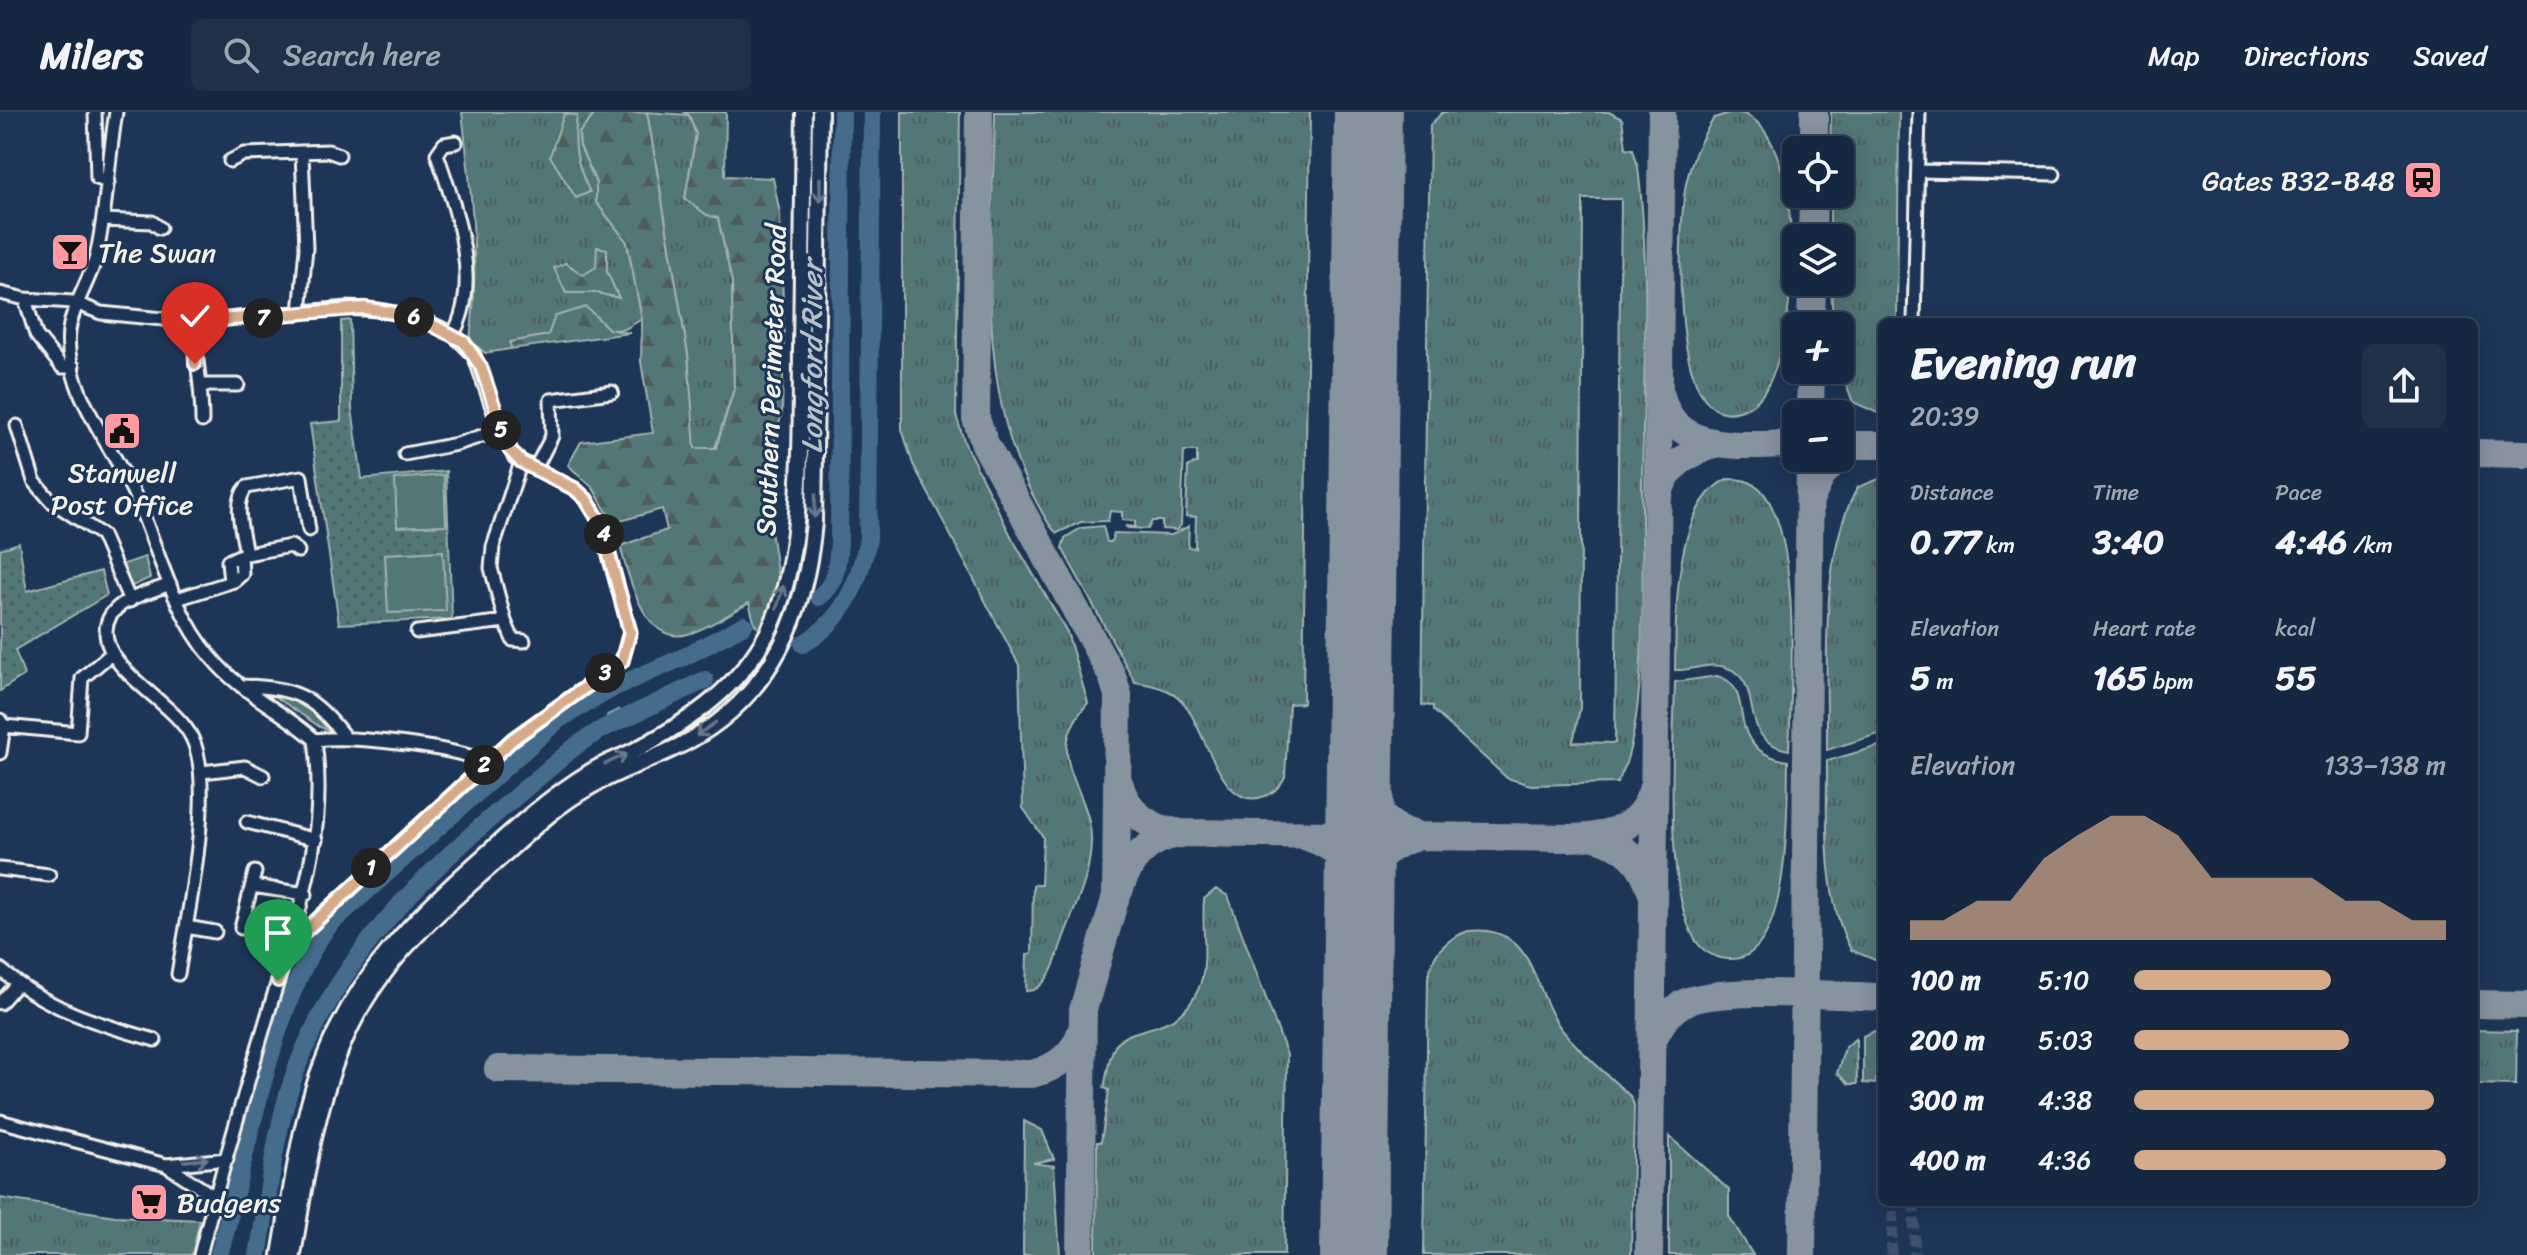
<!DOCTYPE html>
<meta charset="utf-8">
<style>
body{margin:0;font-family:Sriracha,sans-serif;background:#1f3048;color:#f1f3f6;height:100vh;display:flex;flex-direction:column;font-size:30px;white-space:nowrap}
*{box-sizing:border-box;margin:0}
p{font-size:26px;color:#9ea6b1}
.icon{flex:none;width:44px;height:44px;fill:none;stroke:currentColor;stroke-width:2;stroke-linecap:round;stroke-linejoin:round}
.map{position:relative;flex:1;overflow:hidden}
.details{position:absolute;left:1878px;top:206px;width:600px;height:888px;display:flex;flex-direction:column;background:#162841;border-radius:12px;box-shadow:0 4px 20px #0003,0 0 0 2px #35445a}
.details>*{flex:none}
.buttons{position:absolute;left:1782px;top:24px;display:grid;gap:16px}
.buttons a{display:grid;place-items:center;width:72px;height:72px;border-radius:12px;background:#162841;box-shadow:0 4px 20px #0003,0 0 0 2px #35445a;font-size:40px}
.pin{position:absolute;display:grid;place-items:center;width:68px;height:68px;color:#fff;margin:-82px -34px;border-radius:50% 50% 50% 0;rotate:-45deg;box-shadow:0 0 8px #0007}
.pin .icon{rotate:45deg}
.km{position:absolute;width:40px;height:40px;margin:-20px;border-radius:50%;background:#222;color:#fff;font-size:22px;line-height:40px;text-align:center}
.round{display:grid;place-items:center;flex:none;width:84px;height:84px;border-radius:12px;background:#1f3048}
.summary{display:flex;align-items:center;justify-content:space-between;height:136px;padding:0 32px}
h1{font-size:44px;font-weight:700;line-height:60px}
.stats{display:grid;grid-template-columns:repeat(3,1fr);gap:12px;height:136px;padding:8px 32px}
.stats div{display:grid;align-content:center}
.stats b{font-size:34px;font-weight:700}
.stats small{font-size:22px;font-weight:400}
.stats p{font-size:22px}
.chart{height:224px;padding:16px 32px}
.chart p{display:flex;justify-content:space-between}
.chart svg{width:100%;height:144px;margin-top:8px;fill:#d6ab8b;opacity:.7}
ul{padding:0 32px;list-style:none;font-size:26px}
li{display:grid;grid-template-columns:128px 96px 1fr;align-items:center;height:60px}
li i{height:20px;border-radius:10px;background:#d6ab8b}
header{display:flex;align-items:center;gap:48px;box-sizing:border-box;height:112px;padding:0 40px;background:#162841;border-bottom:2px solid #35445a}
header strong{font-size:38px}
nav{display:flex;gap:44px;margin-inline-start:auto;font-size:28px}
.search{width:560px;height:72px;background:#1f3048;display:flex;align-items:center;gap:20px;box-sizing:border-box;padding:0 28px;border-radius:12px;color:#9ea6b1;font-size:30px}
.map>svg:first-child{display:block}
.grass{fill:url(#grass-tufts);stroke:#a3b4af;stroke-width:2;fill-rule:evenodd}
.forest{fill:url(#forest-firs);stroke:#a3b4af;stroke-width:2}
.park{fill:url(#park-dots);stroke:#a3b4af;stroke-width:2}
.garden{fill:#527676;stroke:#a3b4af;stroke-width:2}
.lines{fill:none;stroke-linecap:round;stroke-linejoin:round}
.stream{stroke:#8aa1b1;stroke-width:3}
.river{stroke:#446c8c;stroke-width:18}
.taxiway{stroke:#8893a0;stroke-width:28}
.runway{stroke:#8893a0;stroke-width:68}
.minor-tunnel{stroke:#3d516d;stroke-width:11;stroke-dasharray:11 5.5;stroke-linecap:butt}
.minor-casing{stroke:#f4f1e8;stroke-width:17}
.tertiary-casing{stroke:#f4f1e8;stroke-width:20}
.minor{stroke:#1d3557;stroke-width:11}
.tertiary{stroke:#1d3557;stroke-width:14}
.oneway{stroke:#68778a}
.route-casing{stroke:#fff;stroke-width:16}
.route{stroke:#d6ab8b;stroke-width:10}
.labels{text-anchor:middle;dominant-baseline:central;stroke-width:6;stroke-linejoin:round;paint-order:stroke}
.poi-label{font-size:28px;fill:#f4f1e8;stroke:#1d3557;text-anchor:start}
.street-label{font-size:28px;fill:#f4f1e8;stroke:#1d3557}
.water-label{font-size:30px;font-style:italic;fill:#b6c2c8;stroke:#1d3557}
</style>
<header>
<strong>Milers</strong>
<div class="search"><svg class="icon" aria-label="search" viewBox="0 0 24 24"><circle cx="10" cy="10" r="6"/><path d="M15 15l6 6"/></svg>Search here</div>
<nav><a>Map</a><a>Directions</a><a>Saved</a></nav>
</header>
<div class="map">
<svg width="2527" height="1143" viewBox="0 0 2527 1143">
<defs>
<pattern id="grass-tufts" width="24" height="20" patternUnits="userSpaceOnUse" patternTransform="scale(2)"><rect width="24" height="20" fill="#527676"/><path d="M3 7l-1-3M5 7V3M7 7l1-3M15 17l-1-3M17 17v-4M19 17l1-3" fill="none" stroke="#4d5d5c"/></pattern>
<pattern id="forest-firs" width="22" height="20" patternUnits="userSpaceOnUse" patternTransform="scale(2)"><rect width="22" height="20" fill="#527676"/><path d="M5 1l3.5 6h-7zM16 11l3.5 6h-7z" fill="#4d5d5c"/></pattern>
<pattern id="park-dots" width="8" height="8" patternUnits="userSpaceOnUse" patternTransform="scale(2)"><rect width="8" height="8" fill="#527676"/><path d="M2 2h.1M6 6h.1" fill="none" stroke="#4d5d5c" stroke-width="1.8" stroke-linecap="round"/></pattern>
</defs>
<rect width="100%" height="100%" fill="#1d3557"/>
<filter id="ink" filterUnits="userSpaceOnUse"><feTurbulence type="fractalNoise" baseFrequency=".0125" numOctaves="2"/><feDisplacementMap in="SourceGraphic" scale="16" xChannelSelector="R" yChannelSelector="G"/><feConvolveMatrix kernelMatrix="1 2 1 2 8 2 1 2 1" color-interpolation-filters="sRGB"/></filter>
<g filter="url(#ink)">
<path class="grass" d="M 462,0 L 577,0 L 594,3 L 579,21 L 580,34 L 596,71 L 596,90 L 627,130 L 642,207 L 625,217 L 548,223 L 511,230 L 511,237 L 485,241 L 470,228 C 480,152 471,76 462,0 Z
M 647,0 L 689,3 L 696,22 L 685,87 L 718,106 L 732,169 L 734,277 L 715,336 L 694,336 L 688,243 Z
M 902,0 L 960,0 L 956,303 L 965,332 L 1012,426 L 1067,520 L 1088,591 C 1039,646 1091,674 1091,728 C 1091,764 1075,794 1063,827 C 1056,846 1052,868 1034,878 L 1026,879 L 1027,843 L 1032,842 L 1033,773 L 1041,773 L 1043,725 L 1023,696 L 1019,553 L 913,352 L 902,317 Z
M 995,0 L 1310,0 L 1303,591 L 1289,592 L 1285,665 C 1280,675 1273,682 1262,685 C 1219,699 1205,612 1181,588 C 1169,576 1151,573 1135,570 L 1062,436 L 1065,426 L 1081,416 L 1103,414 L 1107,430 L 1111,430 L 1114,421 L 1172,423 L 1189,414 L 1188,435 L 1195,436 L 1196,405 L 1186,404 L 1188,354 L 1197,351 L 1197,339 L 1184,339 L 1181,413 L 1176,418 L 1162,417 L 1162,409 L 1152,409 L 1148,417 L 1128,416 L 1125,414 L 1135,415 L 1135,409 L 1122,408 L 1122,400 L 1110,399 L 1108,409 L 1081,410 L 1057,421 C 1048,414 1043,401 1037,391 C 972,277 993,126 995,0 Z
M 1443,0 L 1609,0 L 1622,7 L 1626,36 L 1633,37 L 1638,55 C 1651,161 1643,270 1642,376 C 1641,446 1651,615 1617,671 L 1531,673 L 1507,666 L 1433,598 L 1433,594 L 1422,593 L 1430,13 ZM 1583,87 L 1621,87 L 1615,631 L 1573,630 L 1580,596 Z
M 1732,0 C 1813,0 1804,267 1749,295 C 1665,339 1679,109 1686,72 C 1691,47 1700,27 1714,6 Z
M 1831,0 L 1899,0 L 1897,210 L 1882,210 L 1882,303 L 1853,290 L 1840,259 L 1840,214 L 1833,214 L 1831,170 L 1840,170 L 1840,126 L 1830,126 L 1830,82 L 1840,82 L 1840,38 L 1830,38 Z
M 1882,366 L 1882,621 L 1827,638 C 1828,559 1818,444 1858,375 Z
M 1727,367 C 1740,367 1751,368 1761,378 C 1802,423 1791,577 1789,638 C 1732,628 1769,569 1725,555 C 1709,550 1692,559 1675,558 C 1676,505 1673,393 1727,367 Z
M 145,445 L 150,466 L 130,475 L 121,453 Z
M 1717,564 C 1761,575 1717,637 1788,649 C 1787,691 1792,844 1733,847 C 1719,848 1704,841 1696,829 C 1663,778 1674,631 1675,570 Z
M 267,579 C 295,585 318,592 333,619 L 320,615 Z
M 1882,633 L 1882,851 L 1851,838 C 1822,782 1827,711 1827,649 Z
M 1216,777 L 1228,784 L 1287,943 L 1284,1143 L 1096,1143 L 1097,1030 L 1101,1030 L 1109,978 L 1104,976 C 1107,963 1108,946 1115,934 C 1128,911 1178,925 1198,878 C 1210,851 1201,816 1204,787 Z
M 1468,819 C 1537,811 1532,881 1563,919 C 1583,943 1608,963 1631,985 L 1634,993 L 1631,1143 L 1424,1143 L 1428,865 C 1432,842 1446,827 1468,819 Z
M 1877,918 L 1876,972 L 1863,971 L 1863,924 Z
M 2474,918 L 2517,919 L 2516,973 L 2474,972 Z
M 1856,926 L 1857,972 L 1849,972 L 1837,961 L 1845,936 Z
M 1024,1009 L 1042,1018 L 1054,1047 L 1033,1051 L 1054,1054 L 1060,1143 L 1023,1143 Z
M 1669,1024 L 1729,1078 L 1729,1104 L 1753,1143 L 1669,1143 Z
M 0,1086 L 115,1104 L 200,1108 L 192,1143 L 0,1143 Z"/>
<path class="forest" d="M 647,0 L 688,243 L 695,336 L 716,336 L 734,277 L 732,170 L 718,106 L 707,103 L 685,87 L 696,22 L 689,3 L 683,0 L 726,0 L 725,64 L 773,66 L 780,102 L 784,219 L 782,300 L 764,371 L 779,473 L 761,518 L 755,513 L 749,491 C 730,501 709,516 688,522 C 644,535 628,462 620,434 L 667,418 L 662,397 L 613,411 L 593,376 L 568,353 L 581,330 L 653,321 L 641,250 L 642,207 L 627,130 L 596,90 L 596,71 L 580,34 L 579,21 L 594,3 Z
M 564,2 L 577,3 C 573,34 576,53 590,80 L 576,86 L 550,44 Z
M 597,135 L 607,137 L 607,160 L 619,186 L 597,181 L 566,181 L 554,156 L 566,151 L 583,163 L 596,155 Z
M 586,195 L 609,217 L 630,221 L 511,237 L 510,230 L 548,223 L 555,204 Z"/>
<path class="park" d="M 350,208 L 352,297 L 362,367 L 446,359 L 452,507 L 339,512 L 310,312 L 341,309 L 341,209 Z
M 19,431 L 27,479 L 101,459 L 107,483 L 15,538 L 24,563 L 0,579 L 0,437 Z"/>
<path class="garden" d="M 444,363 L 446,413 L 397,415 L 395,367 Z
M 443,439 L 446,499 L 388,501 L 385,442 Z"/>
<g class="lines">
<path class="stream" d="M 602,617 L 608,603 L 619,598"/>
<path class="river" d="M 819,485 C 837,472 837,452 839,431 L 842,0
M 803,532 C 844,508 859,471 868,427 L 872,0
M 219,1143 C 246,1051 272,884 330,812 L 558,608 L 615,575 L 686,544 L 744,513
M 258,1143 C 269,1081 275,1012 298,953 C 352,813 466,727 577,633 L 602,617 L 705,568"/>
<path class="taxiway" d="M 979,0 L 976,307 L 985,332 L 1112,564 L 1118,583 L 1116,784 L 1083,898 L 1080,1143
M 1814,38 L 1814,0
M 1367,71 L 1374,0
M 1812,126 L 1813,82
M 1811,214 L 1812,170
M 1661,283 C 1675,345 1748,332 1796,332
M 1810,302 L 1811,258
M 1840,333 L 1882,333
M 2474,341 L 2527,342
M 1659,383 C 1665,352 1691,341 1718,331
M 1811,386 L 1822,363 L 1838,346
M 1361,605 C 1364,612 1363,626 1363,636 C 1362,674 1371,711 1414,722
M 1119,671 C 1128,702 1150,717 1181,721 L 1570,726 C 1609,725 1642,717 1653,675
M 1307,725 C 1372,746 1349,794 1358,842
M 1595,725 C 1625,732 1643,750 1651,779
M 1119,779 C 1129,747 1147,727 1180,722
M 1360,791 C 1364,759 1383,734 1414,726
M 2474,892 L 2527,893
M 1652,931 C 1658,915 1667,901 1682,892 C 1716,873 1839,884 1882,885
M 498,957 L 1032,962 C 1056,956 1076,942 1082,916
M 1649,1143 L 1662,0
M 1802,1143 L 1810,346"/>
<path class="runway" d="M 1354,1143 L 1368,0"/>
<path class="minor-tunnel" d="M 1914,1090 L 1915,1143
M 1891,1143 L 1894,1090"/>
<g class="minor-casing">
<path id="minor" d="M 95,0 L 97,66 L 108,70
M 116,0 C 108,48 107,97 96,145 C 90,168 71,197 69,219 C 62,276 115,337 136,386 C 159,439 173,500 211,545 C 239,580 282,598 315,628
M 230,49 L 244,42 L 328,39 L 339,43
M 1918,59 L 2054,62
M 103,108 L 152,110 L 160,116
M 0,181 L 25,187 L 73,190 L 101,201 L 194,210 L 347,196 L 379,198 L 417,205 L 453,222 L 474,243 L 500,318 L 515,346 L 575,377 L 586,387 L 600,410 L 630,520 L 622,549 L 513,627 L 304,820 L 295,820
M 25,187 L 36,223 L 62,255 L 73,254
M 300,201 L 306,136 L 302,41
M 194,210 C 195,244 202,275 202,309
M 1914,210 L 1919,0
M 453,222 C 483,170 455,95 437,42 L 444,32 L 456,30
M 202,273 L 238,273
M 17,314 L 34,369 L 51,389 L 102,423 L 130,489
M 405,342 L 457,332 L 500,318
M 535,357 L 552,324 L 551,288 L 612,280
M 246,442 C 243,422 232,390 247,375 L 301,365 L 309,418
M 230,470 L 228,449 L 241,443
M 170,472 C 147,482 107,488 106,519 C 105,560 175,590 192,626 C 216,674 187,806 178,862
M 177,487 L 234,469 L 242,462 L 241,443 L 291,434 L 298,439
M 505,509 L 513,528 L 524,529
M 417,520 L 505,509 L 491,456 L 493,435 L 521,350
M 241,574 C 294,575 315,584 346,627
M 0,608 L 4,614 L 78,621 L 82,566 L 111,542
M 315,628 C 355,623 451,635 487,650
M 0,641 L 4,614
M 202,660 L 245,655 L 263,664
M 247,710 L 316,728
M 0,757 L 49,763
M 252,774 L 306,782
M 186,815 L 215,820
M 241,816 L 255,760
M 0,857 C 46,897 98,912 155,928
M 0,891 L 17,872
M 0,1009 L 166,1053 L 215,1085
M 166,1053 L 227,1047
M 200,1143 C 223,1052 250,962 277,872 C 303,786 327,720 315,628"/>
</g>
<g class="tertiary-casing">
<path id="tertiary" d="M 280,1143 C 292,1077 299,1007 325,944 C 358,861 418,802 484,744 C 518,713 551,684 590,660 C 606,650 623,645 639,636 C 693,607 739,575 768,520 C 806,448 800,319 801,238 C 802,159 803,79 804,0
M 293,1143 C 309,1049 321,947 379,868 C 412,822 456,785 498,748 C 526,723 555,694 588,676 C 619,658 655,647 687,630 C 772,584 806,501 814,410 L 820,0"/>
</g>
<use href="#minor" class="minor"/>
<use href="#tertiary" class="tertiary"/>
</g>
<defs><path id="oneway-shaft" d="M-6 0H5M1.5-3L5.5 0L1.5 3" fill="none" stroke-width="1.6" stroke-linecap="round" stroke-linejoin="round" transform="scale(2)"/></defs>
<g class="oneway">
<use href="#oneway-shaft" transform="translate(820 78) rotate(90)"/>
<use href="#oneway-shaft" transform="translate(815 394) rotate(93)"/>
<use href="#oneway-shaft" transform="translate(780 485) rotate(-74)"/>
<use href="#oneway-shaft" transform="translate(706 617) rotate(145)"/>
<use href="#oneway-shaft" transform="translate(616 647) rotate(-25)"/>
<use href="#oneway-shaft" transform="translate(196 1048) rotate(-5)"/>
</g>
</g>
<g class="lines" filter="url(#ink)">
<g class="route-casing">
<path id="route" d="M 195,252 L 194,210 L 364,196 L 417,205 L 464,230 L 481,255 L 509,337 L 521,350 L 575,377 L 586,387 L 600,410 L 630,520 L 622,549 L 513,627 L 304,820 L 295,820 L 278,869"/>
</g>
<use href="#route" class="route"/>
</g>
<defs>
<g id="station-square" transform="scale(2)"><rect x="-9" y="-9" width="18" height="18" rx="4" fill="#ff9aa2" stroke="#1d3557"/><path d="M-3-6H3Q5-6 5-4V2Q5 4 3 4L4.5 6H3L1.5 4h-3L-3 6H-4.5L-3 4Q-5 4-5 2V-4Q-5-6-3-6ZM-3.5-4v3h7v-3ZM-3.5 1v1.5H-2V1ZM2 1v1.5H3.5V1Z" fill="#111"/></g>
<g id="bar-square" transform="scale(2)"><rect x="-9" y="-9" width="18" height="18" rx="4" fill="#ff9aa2" stroke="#1d3557"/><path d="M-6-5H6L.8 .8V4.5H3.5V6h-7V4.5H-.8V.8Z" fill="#111"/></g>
<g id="civic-square" transform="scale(2)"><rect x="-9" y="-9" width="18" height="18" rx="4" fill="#ff9aa2" stroke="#1d3557"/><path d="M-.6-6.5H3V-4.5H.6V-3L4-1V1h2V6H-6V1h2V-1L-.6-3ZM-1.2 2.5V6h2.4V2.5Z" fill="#111"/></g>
<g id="supermarket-square" transform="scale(2)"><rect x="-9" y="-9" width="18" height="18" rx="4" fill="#ff9aa2" stroke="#1d3557"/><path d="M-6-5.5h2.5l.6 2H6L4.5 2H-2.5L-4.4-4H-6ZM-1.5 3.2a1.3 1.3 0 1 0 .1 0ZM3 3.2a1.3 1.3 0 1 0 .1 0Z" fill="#111"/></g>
</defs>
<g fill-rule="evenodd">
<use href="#station-square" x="2423" y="68"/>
<use href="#bar-square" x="70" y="140"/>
<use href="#civic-square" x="122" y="319"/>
<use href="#supermarket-square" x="149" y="1090"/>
</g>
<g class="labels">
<g class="poi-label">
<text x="2395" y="68" text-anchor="end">Gates B32-B48</text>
<text x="98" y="140">The Swan</text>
<text x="122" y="360" text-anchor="middle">Stanwell<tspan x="122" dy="32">Post Office</tspan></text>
<text x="177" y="1090">Budgens</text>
</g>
<g class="street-label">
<text transform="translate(771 268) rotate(-88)">Southern Perimeter Road</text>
</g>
<g class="water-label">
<text transform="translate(812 245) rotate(-90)">Longford River</text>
</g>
</g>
</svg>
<div class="buttons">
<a><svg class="icon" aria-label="locate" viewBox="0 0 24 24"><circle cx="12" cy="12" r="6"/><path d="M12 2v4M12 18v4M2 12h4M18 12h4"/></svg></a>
<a><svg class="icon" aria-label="layers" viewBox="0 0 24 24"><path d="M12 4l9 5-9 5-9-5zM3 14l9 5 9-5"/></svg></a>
<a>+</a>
<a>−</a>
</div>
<div class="pin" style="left:278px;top:869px;background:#1e9e55"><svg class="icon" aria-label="arrive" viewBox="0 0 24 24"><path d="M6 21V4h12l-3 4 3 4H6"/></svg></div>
<div class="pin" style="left:195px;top:252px;background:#d93025"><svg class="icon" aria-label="check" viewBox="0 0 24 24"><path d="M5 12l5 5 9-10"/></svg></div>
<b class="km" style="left:371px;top:756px">1</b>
<b class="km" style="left:484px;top:653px">2</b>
<b class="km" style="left:605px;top:561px">3</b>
<b class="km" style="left:604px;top:422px">4</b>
<b class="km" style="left:501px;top:318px">5</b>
<b class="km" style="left:414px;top:205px">6</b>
<b class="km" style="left:263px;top:206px">7</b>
<section class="details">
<div class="summary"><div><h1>Evening run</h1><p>20:39</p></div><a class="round"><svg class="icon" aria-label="share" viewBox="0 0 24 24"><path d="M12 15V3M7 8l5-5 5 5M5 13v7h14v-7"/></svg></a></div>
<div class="stats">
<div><p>Distance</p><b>0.77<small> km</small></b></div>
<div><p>Time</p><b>3:40</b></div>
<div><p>Pace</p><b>4:46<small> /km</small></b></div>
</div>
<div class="stats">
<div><p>Elevation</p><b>5<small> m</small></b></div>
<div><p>Heart rate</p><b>165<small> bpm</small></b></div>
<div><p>kcal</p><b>55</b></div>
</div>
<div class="chart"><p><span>Elevation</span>133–138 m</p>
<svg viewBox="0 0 160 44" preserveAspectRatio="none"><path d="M0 44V38L10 38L20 32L30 32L40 19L50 12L60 6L70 6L80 12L90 25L100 25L110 25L120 25L130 32L140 32L150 38L160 38V44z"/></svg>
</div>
<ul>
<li><b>100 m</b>5:10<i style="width:63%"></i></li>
<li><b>200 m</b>5:03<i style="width:69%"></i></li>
<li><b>300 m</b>4:38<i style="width:96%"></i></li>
<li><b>400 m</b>4:36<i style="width:100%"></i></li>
</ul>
</section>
</div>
